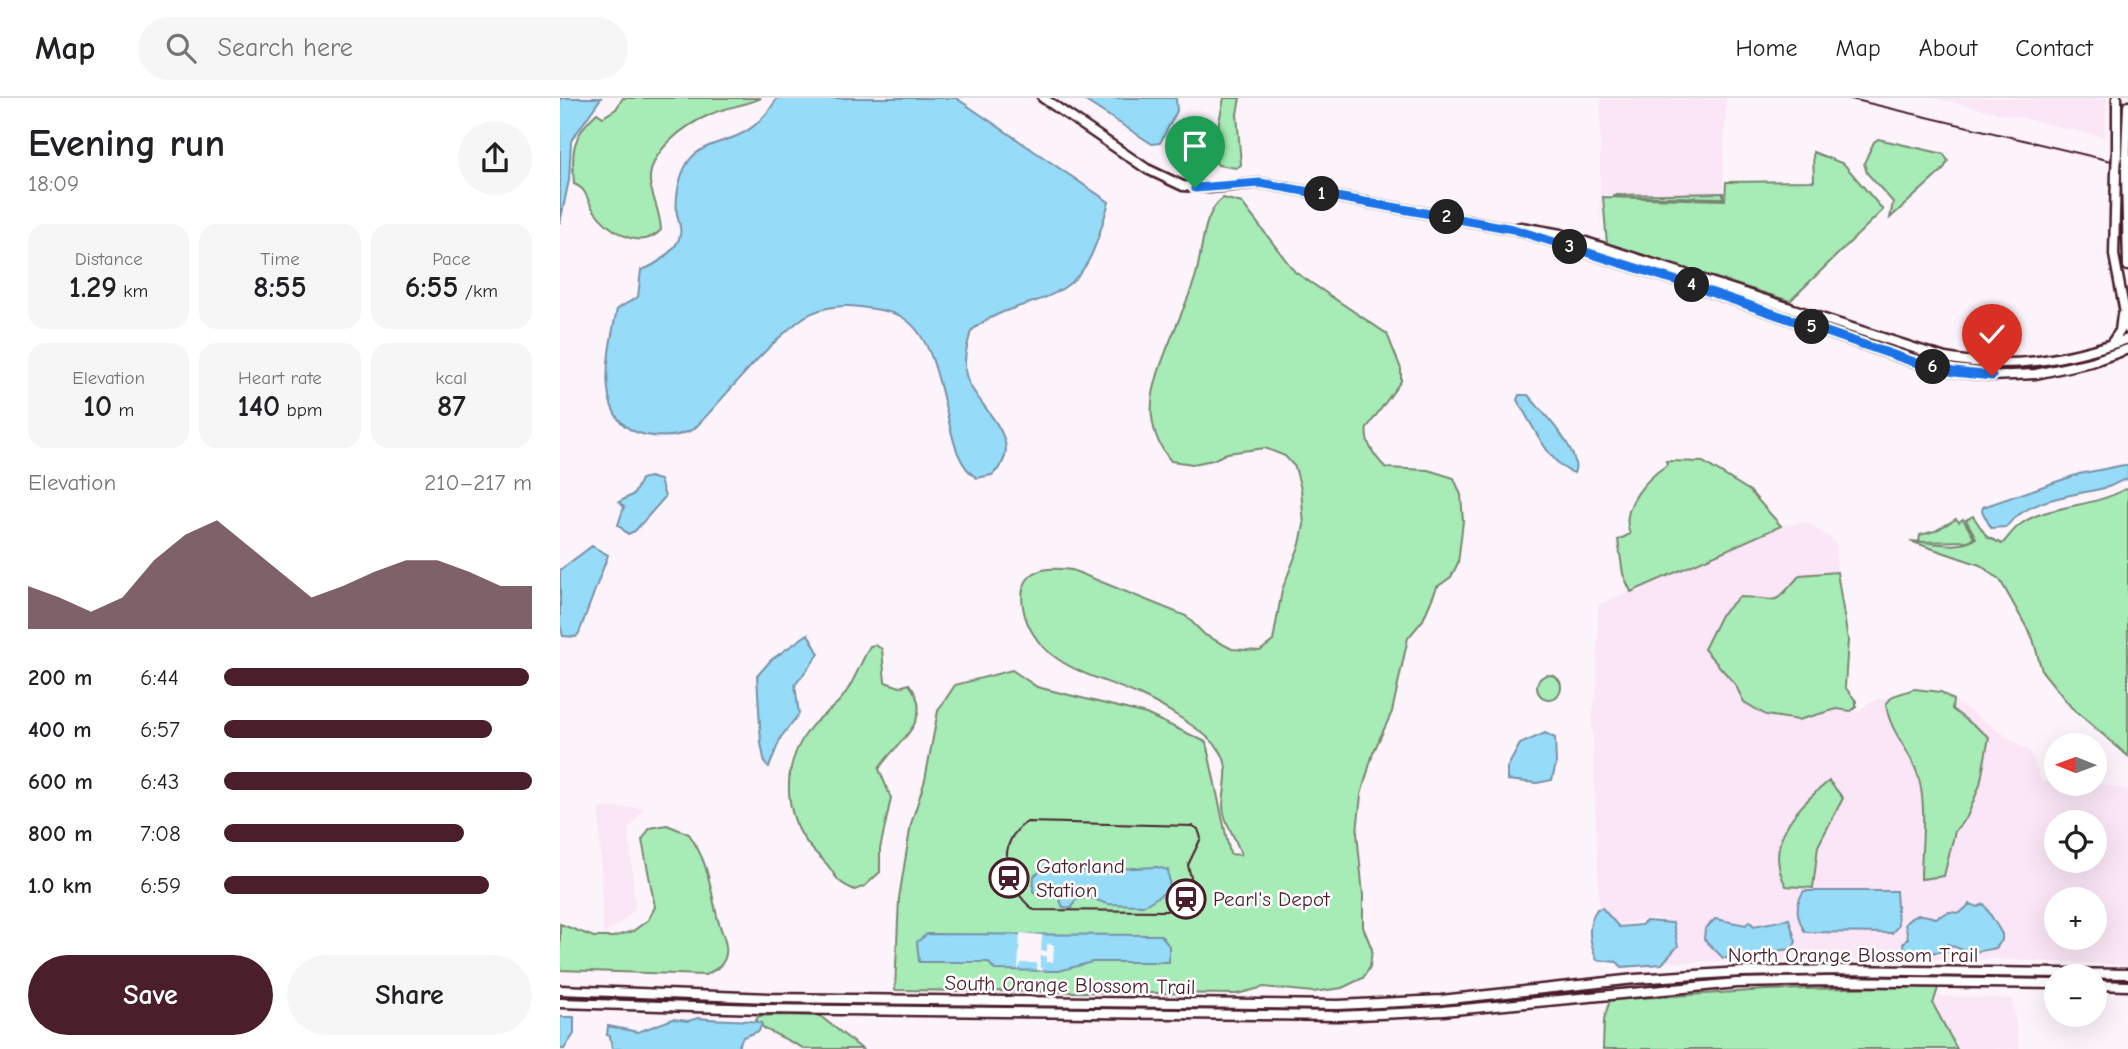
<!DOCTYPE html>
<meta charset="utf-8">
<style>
body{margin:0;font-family:"Comic Neue",sans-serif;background:#f6f6f6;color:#202124;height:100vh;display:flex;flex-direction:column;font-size:26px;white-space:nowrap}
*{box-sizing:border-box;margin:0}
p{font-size:23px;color:#757577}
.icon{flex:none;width:38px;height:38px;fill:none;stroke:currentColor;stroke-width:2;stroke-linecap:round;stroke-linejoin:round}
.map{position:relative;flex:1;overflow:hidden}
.details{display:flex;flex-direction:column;background:#fff;width:560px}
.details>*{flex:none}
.needle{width:46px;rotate:271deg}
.controls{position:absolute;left:1484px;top:635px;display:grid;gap:14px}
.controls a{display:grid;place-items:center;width:63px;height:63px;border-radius:50%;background:#fff;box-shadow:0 7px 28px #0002;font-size:35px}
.pin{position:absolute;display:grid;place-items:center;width:60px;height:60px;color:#fff;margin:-72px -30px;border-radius:50% 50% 50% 0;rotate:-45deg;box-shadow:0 0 7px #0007}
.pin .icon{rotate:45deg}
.km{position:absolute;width:35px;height:35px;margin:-18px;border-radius:50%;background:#222;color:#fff;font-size:19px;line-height:35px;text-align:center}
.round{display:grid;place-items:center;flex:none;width:74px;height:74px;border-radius:37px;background:#f6f6f6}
.headline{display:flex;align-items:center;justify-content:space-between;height:119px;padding:0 28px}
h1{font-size:38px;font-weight:700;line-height:52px}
.stats{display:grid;grid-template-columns:repeat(3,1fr);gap:10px;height:119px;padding:7px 28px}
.stats div{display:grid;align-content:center;border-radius:18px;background:#f6f6f6;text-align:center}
.stats b{font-size:30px;font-weight:700}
.stats small{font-size:19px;font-weight:400}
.stats p{font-size:19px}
.chart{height:196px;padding:14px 28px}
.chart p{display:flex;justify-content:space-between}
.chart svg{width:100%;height:126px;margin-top:7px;fill:#4a1f2b;opacity:.7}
.action{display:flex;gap:14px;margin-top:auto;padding:14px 28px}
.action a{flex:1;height:80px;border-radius:42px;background:#4a1f2b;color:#fff;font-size:28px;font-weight:700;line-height:80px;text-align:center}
.action a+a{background:#f6f6f6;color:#202124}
ul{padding:0 28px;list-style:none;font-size:23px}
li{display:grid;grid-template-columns:112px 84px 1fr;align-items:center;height:52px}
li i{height:18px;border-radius:9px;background:#4a1f2b}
header{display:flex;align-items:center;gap:42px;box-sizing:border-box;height:98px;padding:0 35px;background:#fff;border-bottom:2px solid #e0e0e0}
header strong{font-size:33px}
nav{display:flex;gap:38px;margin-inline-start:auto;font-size:24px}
.search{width:490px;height:63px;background:#f6f6f6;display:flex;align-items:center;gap:18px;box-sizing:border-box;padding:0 24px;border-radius:38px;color:#757577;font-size:26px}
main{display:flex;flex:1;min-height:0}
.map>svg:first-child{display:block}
.built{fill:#fae6f6;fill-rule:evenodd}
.green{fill:#a7ecb7;stroke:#788671;stroke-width:2}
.water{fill:#96dcf8;stroke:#7890a6;stroke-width:2}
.pier{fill:#fdf4fb}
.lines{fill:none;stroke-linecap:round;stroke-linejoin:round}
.primary-casing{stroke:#4a1f2b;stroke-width:13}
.primary{stroke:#fff;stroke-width:8}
.rail{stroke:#4a1f2b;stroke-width:2}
.primary-bridge-casing{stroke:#4a1f2b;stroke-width:13;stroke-linecap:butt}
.primary-bridge{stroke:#fff;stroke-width:8}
.route-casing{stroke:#fff;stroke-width:14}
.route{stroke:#1a73e8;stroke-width:9}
.labels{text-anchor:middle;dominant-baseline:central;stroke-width:5;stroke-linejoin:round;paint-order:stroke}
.poi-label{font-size:21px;fill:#4a1f2b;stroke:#fff;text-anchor:start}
.street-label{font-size:21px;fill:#4a1f2b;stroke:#fff}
</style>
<header>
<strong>Map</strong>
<div class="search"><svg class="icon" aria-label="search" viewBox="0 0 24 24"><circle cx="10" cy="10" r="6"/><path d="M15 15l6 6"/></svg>Search here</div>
<nav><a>Home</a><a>Map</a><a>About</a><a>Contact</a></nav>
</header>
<main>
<section class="details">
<div class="headline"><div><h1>Evening run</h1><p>18:09</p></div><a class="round"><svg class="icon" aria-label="share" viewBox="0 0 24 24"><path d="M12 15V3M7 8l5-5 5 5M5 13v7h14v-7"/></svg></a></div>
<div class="stats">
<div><p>Distance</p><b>1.29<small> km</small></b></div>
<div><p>Time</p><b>8:55</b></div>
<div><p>Pace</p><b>6:55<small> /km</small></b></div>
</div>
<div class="stats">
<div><p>Elevation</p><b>10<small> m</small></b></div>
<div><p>Heart rate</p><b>140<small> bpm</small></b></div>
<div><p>kcal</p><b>87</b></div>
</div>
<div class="chart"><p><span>Elevation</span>210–217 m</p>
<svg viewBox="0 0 160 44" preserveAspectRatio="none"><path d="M0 44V29L10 33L20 38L30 33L40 20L50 11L60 6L70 15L80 24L90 33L100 29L110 24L120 20L130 20L140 24L150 29L160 29V44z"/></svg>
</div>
<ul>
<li><b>200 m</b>6:44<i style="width:99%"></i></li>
<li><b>400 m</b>6:57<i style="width:87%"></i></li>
<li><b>600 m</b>6:43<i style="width:100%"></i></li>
<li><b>800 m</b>7:08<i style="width:78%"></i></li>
<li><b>1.0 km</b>6:59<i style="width:86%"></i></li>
</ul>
<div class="action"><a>Save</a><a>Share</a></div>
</section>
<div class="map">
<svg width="1568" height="951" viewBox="0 0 1568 951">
<rect width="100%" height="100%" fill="#fdf4fb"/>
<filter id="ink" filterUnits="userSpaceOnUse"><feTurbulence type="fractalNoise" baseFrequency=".0143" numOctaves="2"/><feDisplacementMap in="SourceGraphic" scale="14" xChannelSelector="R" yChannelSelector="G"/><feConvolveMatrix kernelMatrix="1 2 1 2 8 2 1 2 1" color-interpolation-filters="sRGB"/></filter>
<g filter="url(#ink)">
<path class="built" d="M 1041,0 L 1166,0 L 1163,95 L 1042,97 L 1039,136 Z
M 1373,0 L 1547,0 L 1545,39 Z
M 1247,424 L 1276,445 L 1277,474 L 1240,478 L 1223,499 L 1215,504 L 1186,499 L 1150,560 L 1175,586 L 1184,604 L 1206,617 L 1238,622 L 1277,611 L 1298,614 L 1310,604 L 1333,598 L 1326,606 L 1359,679 L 1362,700 L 1361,781 L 1391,756 L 1395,733 L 1410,712 L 1429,639 L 1392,611 L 1393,602 L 1470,654 L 1482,684 L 1537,685 L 1568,692 L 1568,867 L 1433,861 L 1106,864 L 1120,848 L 1114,824 L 1093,820 L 1060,827 L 1039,808 L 1032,619 L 1037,590 L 1038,507 L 1221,428 ZM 1283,700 L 1258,748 L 1253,789 L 1226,788 L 1220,774 L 1219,747 L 1229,722 L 1244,704 ZM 1496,724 L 1535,724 L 1535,763 L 1496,763 ZM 1244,793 L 1336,793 L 1332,835 L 1245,834 L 1241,797 ZM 1496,802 L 1535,802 L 1535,840 L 1496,840 ZM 1416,808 L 1425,808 L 1439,831 L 1436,850 L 1423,855 L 1406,854 L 1388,846 L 1389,854 L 1355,856 L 1345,843 L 1366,816 L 1376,820 L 1383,816 L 1400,815 ZM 1161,823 L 1178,827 L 1191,825 L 1194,828 L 1222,823 L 1232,851 L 1163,860 L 1154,851 Z
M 85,709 L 69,731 L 75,810 L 66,821 L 43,837 L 39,710 Z
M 1378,898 L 1452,901 L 1460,951 L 1400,951 L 1382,923 L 1375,905 Z"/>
<path class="green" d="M 63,0 L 201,0 C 184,8 165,9 149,17 C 125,27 88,54 90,84 C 92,100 100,112 101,132 C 79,155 47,131 33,111 C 26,100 27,91 14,86 C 12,53 11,38 37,15 L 43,19 L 56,11 Z
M 664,0 L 680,0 L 677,16 L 681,67 L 676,70 L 658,67 L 652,57 Z
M 1318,41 L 1384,56 L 1388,63 L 1383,72 L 1330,120 L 1333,104 L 1307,75 L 1304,65 L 1314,44 Z
M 1253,54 L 1284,66 L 1323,112 L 1230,203 L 1047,146 L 1043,99 L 1165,102 L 1166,84 L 1254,83 Z
M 1163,95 L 1163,100 L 1054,98 L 1054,97 Z
M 663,100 L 682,105 L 735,174 L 827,236 L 841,271 L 841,283 L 807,330 C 804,345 815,359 826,370 L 868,372 L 894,380 L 901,397 L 903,423 L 898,465 L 891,479 L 877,489 L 863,522 L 848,540 L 832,614 L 813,655 L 801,697 L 797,734 L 803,797 L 803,829 L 812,851 L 810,869 L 803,880 L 782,890 L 753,894 L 704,889 L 677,896 L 335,892 L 339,800 L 351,726 L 365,682 L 378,613 L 395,587 L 452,572 L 477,589 L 586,616 L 646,644 L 670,756 L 681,757 C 677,741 663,724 663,707 C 664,688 672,667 658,650 C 645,633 600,606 579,597 C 535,577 481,569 465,518 C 462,507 460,492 467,482 C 477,468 497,470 512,472 L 626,518 L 645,537 L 672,551 L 700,553 L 713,543 L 722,492 L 740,446 L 744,427 L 741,391 L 735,369 L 725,358 L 705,350 L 667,355 L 653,362 L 633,366 L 611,363 C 600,350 594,337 592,319 C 587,281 624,217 635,180 C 643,156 641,116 663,100 Z
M 1106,363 L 1143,364 L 1190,393 L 1221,428 L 1071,494 L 1063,476 L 1058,442 L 1070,436 C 1059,410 1087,380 1107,367 Z
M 1565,391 L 1568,392 L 1568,658 L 1511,609 L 1482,573 L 1473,541 L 1440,482 L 1420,467 L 1350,443 C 1367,443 1400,453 1416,440 L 1406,422 L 1413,418 L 1427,439 L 1442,446 C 1448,440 1453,431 1461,426 C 1486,407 1536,409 1565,391 Z
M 1396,421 L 1399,424 L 1403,421 L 1414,440 L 1408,443 L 1359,444 L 1360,437 L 1375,433 Z
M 1277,474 L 1288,542 L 1285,589 L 1296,603 L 1296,609 L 1291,613 L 1277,611 L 1238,622 L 1206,617 L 1184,604 L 1175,586 L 1144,551 L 1161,517 L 1179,499 C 1220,500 1210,512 1240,477 Z
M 315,547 L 322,551 L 325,584 L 340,589 L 349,586 C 378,622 334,645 319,671 L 331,700 L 320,751 L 320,774 L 305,788 L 295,792 C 269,781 278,775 261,760 C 223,726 218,671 250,630 C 260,617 276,610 285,596 C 295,581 301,564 310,548 Z
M977 589a12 12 0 1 1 24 0a12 12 0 1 1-24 0Z
M 1354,591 L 1381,594 L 1393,602 L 1392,611 L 1397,615 L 1429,639 L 1420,687 L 1407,719 L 1395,733 L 1384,778 L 1361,781 C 1361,749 1367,712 1359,681 C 1353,655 1329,634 1326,606 L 1333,598 Z
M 1269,683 L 1283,700 L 1258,748 L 1253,790 L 1226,788 C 1202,744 1237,709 1269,683 Z
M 107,727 L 129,736 C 149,766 149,785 157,818 C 159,830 170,847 165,860 C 162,869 153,873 145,877 L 0,872 L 0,826 L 34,839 L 53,839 L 73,833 L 88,822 L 95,809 L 82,742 L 90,730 Z
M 1329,889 L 1378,890 L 1373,906 L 1397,951 L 1043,951 L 1044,921 L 1050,902 L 1206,892 Z
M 220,917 L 260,918 L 302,951 L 245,951 L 205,931 L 196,922 L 199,918 Z"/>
<path class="water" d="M 0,0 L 41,0 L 11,43 L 9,82 L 0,125 Z
M 217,0 L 396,0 L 549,104 C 533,157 528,188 470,205 C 447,212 429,218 411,233 C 407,248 403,261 406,277 C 414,308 472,344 432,377 L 417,380 C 394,366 391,328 384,303 C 377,275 369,235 342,219 C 331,212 312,211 300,209 C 279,206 255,210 239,223 C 200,253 168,296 134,331 C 119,339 103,340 86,337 C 30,327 49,251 57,211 L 78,199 L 81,172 C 94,169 118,151 120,137 C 122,131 118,122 117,116 C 115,100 119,78 128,64 C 140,46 162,45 179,37 C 195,30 209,15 217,0 Z
M 521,0 L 616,0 L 617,13 L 600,45 L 592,46 Z
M 959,297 L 968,297 C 981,313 1024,355 1014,375 C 990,369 971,323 957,302 Z
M 1564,367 L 1568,368 L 1568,381 C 1560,382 1555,387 1548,389 C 1515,398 1469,399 1446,429 L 1431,430 L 1422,413 L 1423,409 L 1519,376 Z
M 89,379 L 100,382 L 105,399 L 75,433 L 68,436 L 58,427 L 64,409 L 59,404 L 74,396 L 81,381 Z
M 32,448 L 48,457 L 19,535 L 16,539 L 3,538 L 0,527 L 0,472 Z
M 248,536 L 259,556 L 235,587 L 239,616 L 221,639 L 209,669 L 205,666 L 201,645 L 197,578 L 211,562 Z
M 985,635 L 995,640 L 996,666 L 992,682 L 977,685 L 947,682 L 947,670 L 960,646 Z
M 597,769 L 608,772 L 610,791 L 585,807 L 547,806 L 529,799 L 515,802 L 512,810 L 503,809 L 497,796 L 482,800 L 473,793 L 474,778 L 485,770 L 531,772 Z
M 1244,793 L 1336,793 L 1338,828 L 1332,835 L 1245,834 C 1237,820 1234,807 1244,793 Z
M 1410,806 L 1418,809 L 1424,806 L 1442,836 L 1442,842 L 1436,850 L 1410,855 L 1388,846 L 1391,853 L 1351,856 L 1345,852 L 1343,846 L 1348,840 L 1345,826 C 1355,814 1362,816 1376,820 L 1389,814 L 1400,815 Z
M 1042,810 L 1059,829 L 1081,827 L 1086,823 L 1113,825 L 1118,848 L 1102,866 L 1062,869 L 1057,864 L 1037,862 C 1029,845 1026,827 1037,811 Z
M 1155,821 L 1186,827 L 1189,823 L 1194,828 L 1229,821 L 1236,844 L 1232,851 L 1204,854 L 1194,860 L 1163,860 L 1144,841 L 1145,831 Z
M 367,836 L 601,837 L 609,848 L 609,864 L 532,864 L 499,873 L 435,872 L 428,864 L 359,864 L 357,844 Z
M 0,919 L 14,919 L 14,936 L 4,951 L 0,951 Z
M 138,920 C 159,923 183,920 202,925 L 199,933 L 183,939 L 177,951 L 52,951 L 50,938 L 47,937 L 48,928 L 78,934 L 113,921 L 128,923 Z"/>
<path class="pier" d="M 460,835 L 482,837 L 481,853 L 487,853 L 487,846 L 494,847 L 493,864 L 487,864 L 486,858 L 480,858 L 480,869 L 484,873 L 477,872 L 477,865 L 461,865 L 458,873 Z"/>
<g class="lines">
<g class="primary-casing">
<path id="primary" d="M 483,0 L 587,71 L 623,88 L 650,90 L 700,85 L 953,131 L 961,129 L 1001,136 L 1385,260 C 1451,272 1506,262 1568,241
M 1557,54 L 1557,0
M 1566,56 L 1568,8
M 1556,74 L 1554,157 L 1568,231
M 1566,76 L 1568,168
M 953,131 L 1127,186 L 1354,264 L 1394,274 L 1431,278 L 1476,276 L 1531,264 L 1568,251
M 1551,246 L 1560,233 L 1562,217
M 1535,887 L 1568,888
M 0,892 L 210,900 L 778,907 L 881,902 L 1075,881 L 1181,874 L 1279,872 L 1568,876
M 0,905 L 201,911 L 778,918 L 883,913 L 1177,885 L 1269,883 L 1496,886"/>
</g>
<use href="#primary" class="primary"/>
<path class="rail" d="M 1287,0 L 1568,67
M 467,724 L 633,728 L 638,731 L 641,740 L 628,767 L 633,789 L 630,796 L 624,804 L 606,813 L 474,812 C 446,791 433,745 467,724 Z"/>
<g class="primary-bridge-casing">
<path id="primary-bridge" d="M 1556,74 L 1557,54
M 1566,76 L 1566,56"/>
</g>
<use href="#primary-bridge" class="primary-bridge"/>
</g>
</g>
<g class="lines" filter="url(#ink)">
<g class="route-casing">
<path id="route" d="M 635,90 L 700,85 L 953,131 L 1127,186 L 1354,264 L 1394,274 L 1432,278"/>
</g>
<use href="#route" class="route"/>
</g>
<defs>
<g id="station-ring" transform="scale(2.0125)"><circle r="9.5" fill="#fff" stroke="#4a1f2b" stroke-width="1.5"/><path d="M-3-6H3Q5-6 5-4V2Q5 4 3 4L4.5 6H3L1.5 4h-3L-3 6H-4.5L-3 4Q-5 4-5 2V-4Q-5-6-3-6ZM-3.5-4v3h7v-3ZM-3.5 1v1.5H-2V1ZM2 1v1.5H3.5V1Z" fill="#4a1f2b"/></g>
</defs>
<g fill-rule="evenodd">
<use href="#station-ring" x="449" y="780"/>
<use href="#station-ring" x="626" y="801"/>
</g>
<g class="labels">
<g class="poi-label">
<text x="476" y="768">Gatorland<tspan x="476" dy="24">Station</tspan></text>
<text x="653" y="801">Pearl's Depot</text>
</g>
<g class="street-label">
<text x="1293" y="857">North Orange Blossom Trail</text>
<text transform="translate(510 887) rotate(1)">South Orange Blossom Trail</text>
</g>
</g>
</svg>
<div class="controls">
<a><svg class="needle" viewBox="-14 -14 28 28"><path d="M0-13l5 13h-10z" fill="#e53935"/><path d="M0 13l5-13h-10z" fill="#757577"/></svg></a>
<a><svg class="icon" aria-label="locate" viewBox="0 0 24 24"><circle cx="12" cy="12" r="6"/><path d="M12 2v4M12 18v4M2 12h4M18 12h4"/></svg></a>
<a>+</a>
<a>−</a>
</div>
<div class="pin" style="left:635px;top:90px;background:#1e9e55"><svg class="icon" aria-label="arrive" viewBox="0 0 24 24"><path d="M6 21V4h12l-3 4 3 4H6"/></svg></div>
<div class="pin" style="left:1432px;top:278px;background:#d93025"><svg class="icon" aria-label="check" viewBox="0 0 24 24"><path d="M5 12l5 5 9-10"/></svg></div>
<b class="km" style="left:762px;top:96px">1</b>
<b class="km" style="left:887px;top:119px">2</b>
<b class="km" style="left:1010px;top:149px">3</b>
<b class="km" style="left:1132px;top:187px">4</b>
<b class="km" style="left:1252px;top:229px">5</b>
<b class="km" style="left:1373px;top:269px">6</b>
</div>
</main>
